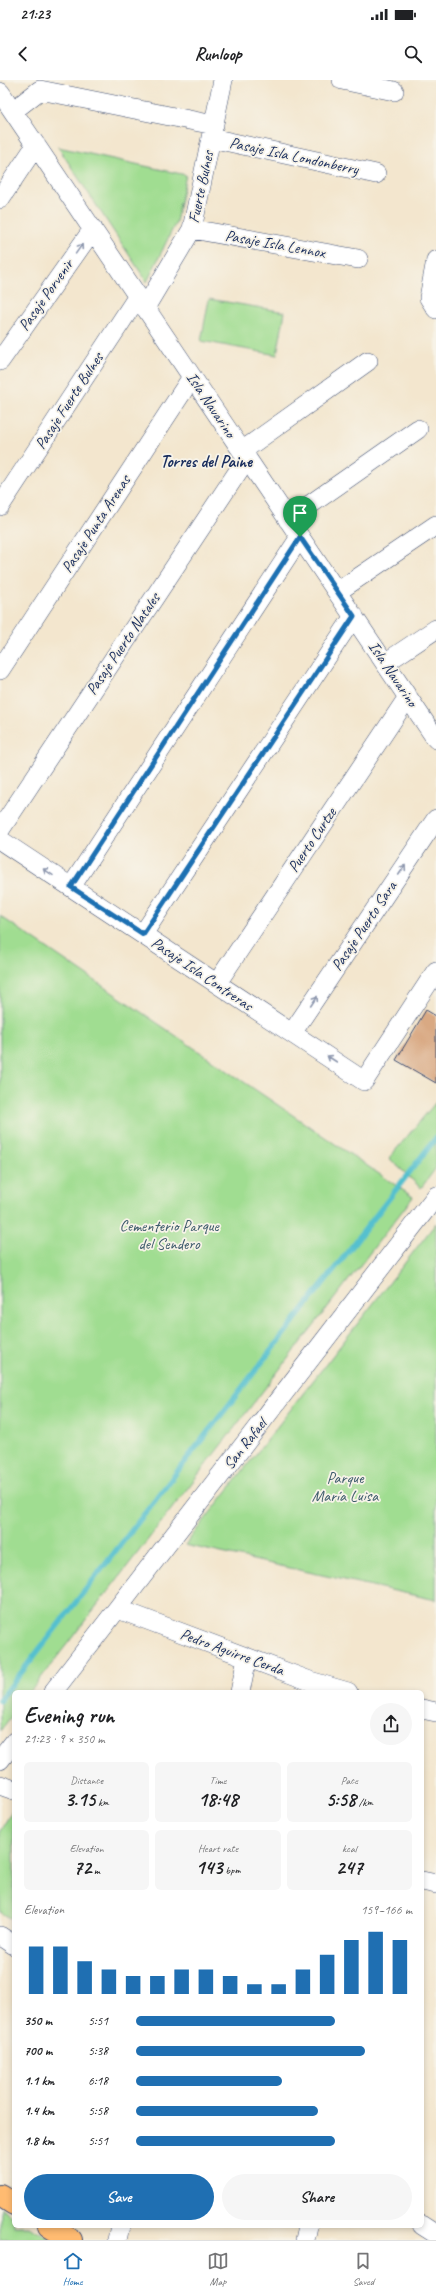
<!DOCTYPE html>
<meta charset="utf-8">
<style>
body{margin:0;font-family:Caveat,sans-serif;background:#f6f6f6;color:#202124;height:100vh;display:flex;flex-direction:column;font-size:15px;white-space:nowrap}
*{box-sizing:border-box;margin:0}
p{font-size:13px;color:#757577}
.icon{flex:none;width:22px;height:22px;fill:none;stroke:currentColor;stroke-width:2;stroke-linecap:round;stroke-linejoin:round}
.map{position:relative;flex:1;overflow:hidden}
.details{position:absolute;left:12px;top:1610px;width:412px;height:538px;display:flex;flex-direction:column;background:#fff;border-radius:6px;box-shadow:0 2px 6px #0003}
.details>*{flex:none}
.pin{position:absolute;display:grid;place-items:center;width:34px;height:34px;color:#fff;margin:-41px -17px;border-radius:50% 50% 50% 0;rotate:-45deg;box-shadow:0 0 4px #0007}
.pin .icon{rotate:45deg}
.round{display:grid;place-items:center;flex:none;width:42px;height:42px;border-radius:21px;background:#f6f6f6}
.summary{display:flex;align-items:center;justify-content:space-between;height:68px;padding:0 12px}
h1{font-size:22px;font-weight:700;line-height:30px}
.figures{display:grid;grid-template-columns:repeat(3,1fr);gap:6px;height:68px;padding:4px 12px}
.figures div{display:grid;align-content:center;border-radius:6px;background:#f6f6f6;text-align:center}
.figures b{font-size:20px;font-weight:700}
.figures small{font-size:11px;font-weight:400}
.figures p{font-size:11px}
.chart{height:112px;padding:8px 12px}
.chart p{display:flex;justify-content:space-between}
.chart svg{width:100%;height:72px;margin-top:4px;stroke:#1f6fb2;stroke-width:6}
.action{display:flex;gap:8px;margin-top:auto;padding:8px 12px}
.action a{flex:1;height:46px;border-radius:24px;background:#1f6fb2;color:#fff;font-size:16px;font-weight:700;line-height:46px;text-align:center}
.action a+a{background:#f6f6f6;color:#202124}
ul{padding:0 12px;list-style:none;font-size:13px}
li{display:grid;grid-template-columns:64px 48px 1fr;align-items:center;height:30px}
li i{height:10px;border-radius:5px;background:#1f6fb2}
.status{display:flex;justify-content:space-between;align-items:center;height:28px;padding:0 20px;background:#fff;direction:ltr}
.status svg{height:11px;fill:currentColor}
header{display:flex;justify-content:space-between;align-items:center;height:52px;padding:0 12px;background:#fff;font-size:18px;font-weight:700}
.tabs{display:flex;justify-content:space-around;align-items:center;height:56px;border-top:1px solid #e0e0e0;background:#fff;font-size:11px;color:#757577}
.tabs a{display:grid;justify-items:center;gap:2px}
.tabs .active{color:#1f6fb2}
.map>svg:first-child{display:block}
.green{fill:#a0dd91;stroke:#5e8678}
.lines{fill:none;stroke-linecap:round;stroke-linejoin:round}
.stream{stroke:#55c0cf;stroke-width:5.5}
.building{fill:#d9a983}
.minor-casing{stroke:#3b4a6f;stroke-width:20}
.major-casing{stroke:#3b4a6f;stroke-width:24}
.minor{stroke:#fff;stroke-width:19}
.major{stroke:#ffbb71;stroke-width:22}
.oneway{stroke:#8d97ae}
.route-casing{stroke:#fff;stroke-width:8}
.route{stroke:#1f6fb2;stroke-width:5}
.labels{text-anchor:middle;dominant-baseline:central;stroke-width:3.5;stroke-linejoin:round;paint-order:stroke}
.street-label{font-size:16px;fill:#1b2f5e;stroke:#f7f3e8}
.park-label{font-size:16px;fill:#3c5a6b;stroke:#f7f3e8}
.neighbourhood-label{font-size:17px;font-weight:bold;fill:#1b2f5e;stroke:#f7f3e8}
</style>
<div class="status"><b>21:23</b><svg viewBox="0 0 49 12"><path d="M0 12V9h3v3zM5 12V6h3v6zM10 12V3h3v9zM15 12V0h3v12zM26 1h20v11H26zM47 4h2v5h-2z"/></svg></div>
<header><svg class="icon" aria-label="back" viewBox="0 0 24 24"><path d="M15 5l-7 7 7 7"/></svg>Runloop<svg class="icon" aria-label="search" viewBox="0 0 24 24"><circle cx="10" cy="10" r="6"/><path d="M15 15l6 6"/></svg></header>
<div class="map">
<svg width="436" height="2160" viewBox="0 0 436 2160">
<rect width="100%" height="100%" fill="#f7f3e8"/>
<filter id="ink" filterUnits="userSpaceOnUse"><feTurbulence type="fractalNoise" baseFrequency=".025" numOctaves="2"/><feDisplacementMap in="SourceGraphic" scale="8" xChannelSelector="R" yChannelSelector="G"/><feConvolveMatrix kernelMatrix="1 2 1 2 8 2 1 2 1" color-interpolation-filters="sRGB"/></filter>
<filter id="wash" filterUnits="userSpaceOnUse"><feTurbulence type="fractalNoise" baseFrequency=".012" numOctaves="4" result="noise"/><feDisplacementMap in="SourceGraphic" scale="16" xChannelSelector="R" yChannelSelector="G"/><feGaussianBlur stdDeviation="0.9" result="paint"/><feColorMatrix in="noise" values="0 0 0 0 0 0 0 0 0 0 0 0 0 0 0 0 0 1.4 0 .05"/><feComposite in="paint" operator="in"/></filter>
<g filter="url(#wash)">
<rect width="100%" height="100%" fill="#f3e6ce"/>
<path class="green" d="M 58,67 L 186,95 L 176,142 L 147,202 Z
M 209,219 L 285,232 L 277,275 L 201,261 Z
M 0,836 L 413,1117 L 30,1612 L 14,1612 L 14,1633 L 0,1651 Z
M 436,1022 L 436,1088 L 421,1108 L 389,1078 Z
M 436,1143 L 436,1520 L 185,1465 Z
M 14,1728 L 14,1840 L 0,1832 L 0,1751 Z
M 0,2128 L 14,2137 L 14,2146 L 29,2146 L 51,2160 L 0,2160 Z"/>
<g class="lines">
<path class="stream" d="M 0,1620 L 436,1058"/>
</g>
<g id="blocks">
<path class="building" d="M 426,930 L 436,936 L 436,1003 L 396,980 Z"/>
</g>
</g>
<g filter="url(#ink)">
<use href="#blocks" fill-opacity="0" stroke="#3b4a6f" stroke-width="1"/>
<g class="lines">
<g class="minor-casing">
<path id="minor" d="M 342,0 L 394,11
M 0,12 L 436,659
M 13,31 L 40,10 L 214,45
M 211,58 L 376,94
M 0,119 L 36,65
M 192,149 L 358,179
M 436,180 L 429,218 L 436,229
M 145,228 L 192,149 L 223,0
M 0,281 L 93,149
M 242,371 L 368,281
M 0,426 L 138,216
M 288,440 L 418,349
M 337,512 L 436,445
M 385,583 L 436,549
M 0,590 L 192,297
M 0,750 L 247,378
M 0,760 L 364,1001 L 436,891
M 71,807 L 300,457
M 143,854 L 354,536
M 217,903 L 408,617
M 292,953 L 436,739
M 118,1529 L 310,1601 L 348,1612
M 53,1612 L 436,1116
M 240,1612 L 247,1578
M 422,1629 L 436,1632
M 0,1680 L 14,1662
M 0,1705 L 14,1710
M 422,1801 L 436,1804
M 0,1856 L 14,1865
M 422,2145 L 436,2154
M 117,2160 L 120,2146
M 305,2160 L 308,2146"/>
</g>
<g class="major-casing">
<path id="major" d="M 0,2115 L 14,2124
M 49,2146 L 71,2160"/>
</g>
<use href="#minor" class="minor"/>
<use href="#major" class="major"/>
</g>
<defs><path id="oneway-shaft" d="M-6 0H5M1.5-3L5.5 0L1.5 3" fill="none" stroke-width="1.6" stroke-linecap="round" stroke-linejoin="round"/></defs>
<g class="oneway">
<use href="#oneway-shaft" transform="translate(79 169) rotate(-55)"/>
<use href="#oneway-shaft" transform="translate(402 790) rotate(-56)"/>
<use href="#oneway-shaft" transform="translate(48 792) rotate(-146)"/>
<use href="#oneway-shaft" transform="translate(314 921) rotate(-56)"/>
<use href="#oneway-shaft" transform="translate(332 979) rotate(-147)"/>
</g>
</g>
<g class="lines" filter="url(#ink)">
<g class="route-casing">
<path id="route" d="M 300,457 L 354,536 L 143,854 L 71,807 Z"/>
</g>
<use href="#route" class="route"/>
</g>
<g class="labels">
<g class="street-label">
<text transform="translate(294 76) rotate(12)">Pasaje Isla Londonberry</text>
<text transform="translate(201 107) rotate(-78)">Fuerte Bulnes</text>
<text transform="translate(275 164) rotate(10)">Pasaje Isla Lennox</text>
<text transform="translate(46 215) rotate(-55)">Pasaje Porvenir</text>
<text transform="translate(69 321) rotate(-57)">Pasaje Fuerte Bulnes</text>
<text transform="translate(211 325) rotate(56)">Isla Navarino</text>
<text transform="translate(96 444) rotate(-57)">Pasaje Punta Arenas</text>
<text transform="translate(123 564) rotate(-56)">Pasaje Puerto Natales</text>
<text transform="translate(393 594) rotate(56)">Isla Navarino</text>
<text transform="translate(312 760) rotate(-56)">Puerto Curtze</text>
<text transform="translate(364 846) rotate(-56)">Pasaje Puerto Sara</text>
<text transform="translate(202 894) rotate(34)">Pasaje Isla Contreras</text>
<text transform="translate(245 1364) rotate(-52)">San Rafael</text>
<text transform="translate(232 1572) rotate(20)">Pedro Aguirre Cerda</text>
</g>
<g class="park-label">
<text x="169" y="1146">Cementerio Parque<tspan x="169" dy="18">del Sendero</tspan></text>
<text x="345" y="1398">Parque<tspan x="345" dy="18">María Luisa</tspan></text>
</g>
<g class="neighbourhood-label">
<text x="206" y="381">Torres del Paine</text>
</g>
</g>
</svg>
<div class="pin" style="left:300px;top:457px;background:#1e9e55"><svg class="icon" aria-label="arrive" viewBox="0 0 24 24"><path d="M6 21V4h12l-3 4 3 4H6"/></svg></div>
<section class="details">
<div class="summary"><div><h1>Evening run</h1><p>21:23 · 9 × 350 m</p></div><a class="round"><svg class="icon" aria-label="share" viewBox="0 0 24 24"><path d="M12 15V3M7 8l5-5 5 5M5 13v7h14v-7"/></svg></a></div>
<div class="figures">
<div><p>Distance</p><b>3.15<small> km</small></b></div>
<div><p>Time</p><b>18:48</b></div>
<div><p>Pace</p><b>5:58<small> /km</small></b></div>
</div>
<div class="figures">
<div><p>Elevation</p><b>72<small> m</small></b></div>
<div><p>Heart rate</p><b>143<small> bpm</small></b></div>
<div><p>kcal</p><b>247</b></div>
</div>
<div class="chart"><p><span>Elevation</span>159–166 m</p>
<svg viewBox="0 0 160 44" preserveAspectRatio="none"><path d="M5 44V15M15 44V15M25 44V24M35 44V29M45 44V33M55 44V33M65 44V29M75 44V29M85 44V33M95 44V38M105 44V38M115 44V29M125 44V20M135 44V11M145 44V6M155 44V11"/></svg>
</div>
<ul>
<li><b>350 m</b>5:51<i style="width:72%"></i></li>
<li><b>700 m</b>5:38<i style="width:83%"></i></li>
<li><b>1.1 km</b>6:18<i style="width:53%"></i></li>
<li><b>1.4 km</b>5:58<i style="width:66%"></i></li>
<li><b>1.8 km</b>5:51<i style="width:72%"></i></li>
</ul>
<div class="action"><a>Save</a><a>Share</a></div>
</section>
</div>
<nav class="tabs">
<a class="active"><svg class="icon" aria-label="home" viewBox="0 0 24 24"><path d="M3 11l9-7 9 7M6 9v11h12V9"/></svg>Home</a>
<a><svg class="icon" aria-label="map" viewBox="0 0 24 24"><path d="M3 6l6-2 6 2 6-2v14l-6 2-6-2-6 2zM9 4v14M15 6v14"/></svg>Map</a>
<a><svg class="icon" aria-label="saved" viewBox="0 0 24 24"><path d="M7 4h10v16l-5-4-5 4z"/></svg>Saved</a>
</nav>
